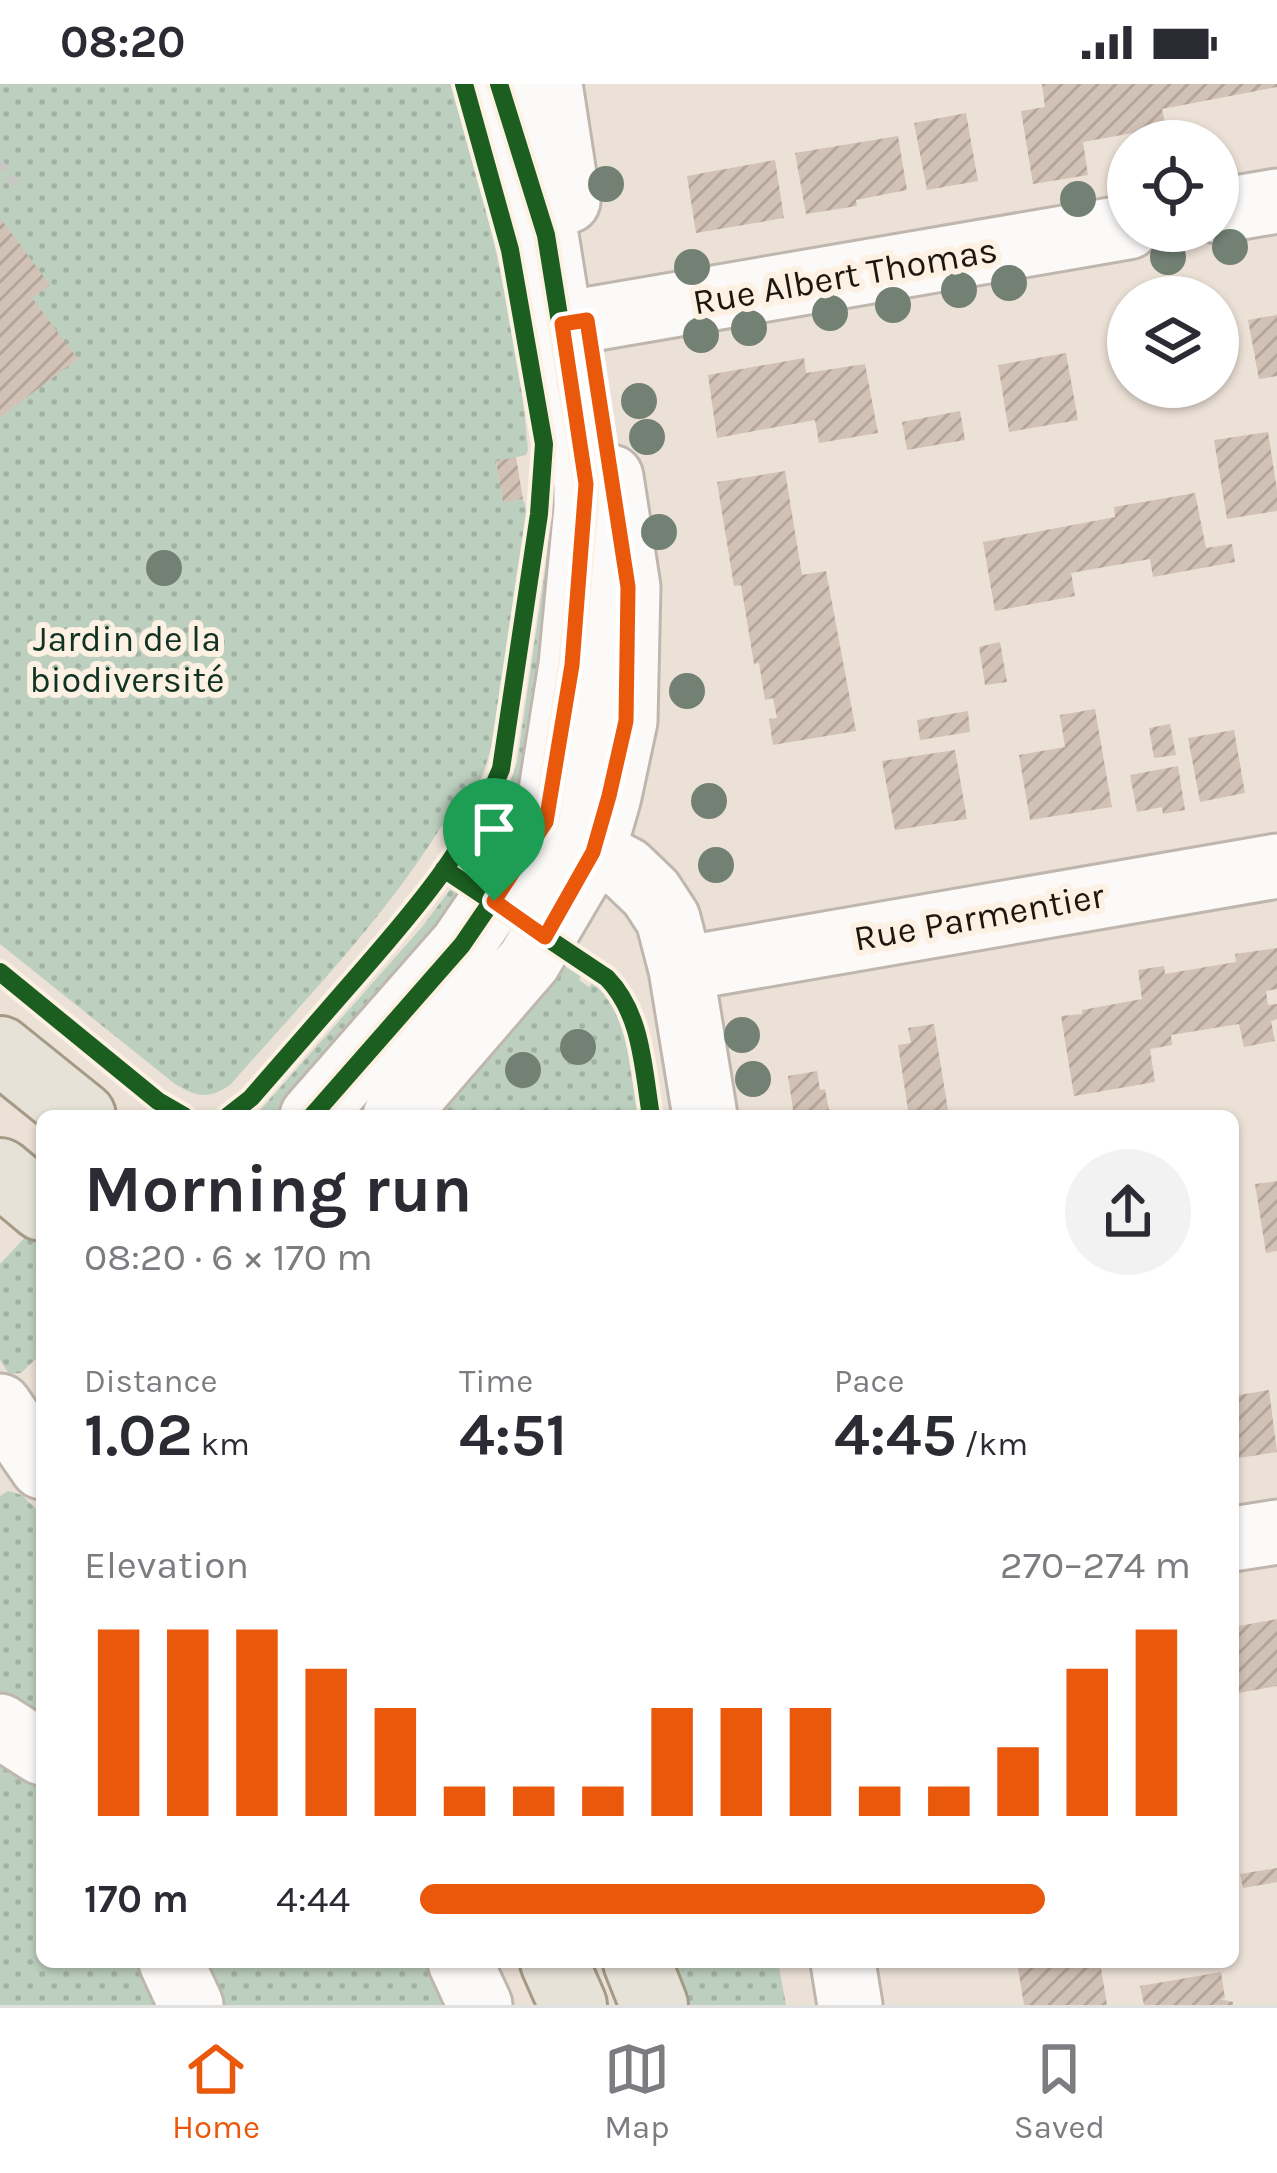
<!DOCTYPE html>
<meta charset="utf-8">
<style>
body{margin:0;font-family:Karla,sans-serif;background:#f2f2f3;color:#2b2b33;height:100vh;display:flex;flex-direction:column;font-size:45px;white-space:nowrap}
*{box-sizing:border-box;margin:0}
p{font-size:39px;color:#7c7c81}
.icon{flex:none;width:66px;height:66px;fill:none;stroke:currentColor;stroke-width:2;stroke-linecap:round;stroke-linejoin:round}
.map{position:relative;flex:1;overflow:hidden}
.sheet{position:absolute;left:36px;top:1026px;width:1203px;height:858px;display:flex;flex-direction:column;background:#fff;border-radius:18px;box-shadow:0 3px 9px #0004}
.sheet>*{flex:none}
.controls{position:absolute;left:1107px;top:36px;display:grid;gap:24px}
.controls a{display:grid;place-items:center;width:132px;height:132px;border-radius:50%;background:#fff;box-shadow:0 3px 9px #0004;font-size:60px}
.pin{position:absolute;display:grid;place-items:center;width:102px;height:102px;color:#fff;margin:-123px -51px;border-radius:50% 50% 50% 0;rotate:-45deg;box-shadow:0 0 12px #0007}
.pin .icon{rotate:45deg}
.round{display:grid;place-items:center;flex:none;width:126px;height:126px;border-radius:63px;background:#f2f2f3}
.overview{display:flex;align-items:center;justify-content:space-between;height:204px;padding:0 48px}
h1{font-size:66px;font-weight:700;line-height:90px}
.metrics{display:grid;grid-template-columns:repeat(3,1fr);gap:18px;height:204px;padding:12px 48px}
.metrics div{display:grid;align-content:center}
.metrics b{font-size:60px;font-weight:700}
.metrics small{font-size:33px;font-weight:400}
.metrics p{font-size:33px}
.chart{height:336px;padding:24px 48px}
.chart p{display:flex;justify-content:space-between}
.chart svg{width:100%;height:216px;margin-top:12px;stroke:#ea580c;stroke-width:6}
ul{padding:0 48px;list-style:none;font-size:39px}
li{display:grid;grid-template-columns:192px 144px 1fr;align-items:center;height:90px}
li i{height:30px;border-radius:15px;background:#ea580c}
.status{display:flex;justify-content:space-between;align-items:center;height:84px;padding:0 60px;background:#fff;direction:ltr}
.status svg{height:33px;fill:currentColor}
.tab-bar{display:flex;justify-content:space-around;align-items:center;height:168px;border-top:3px solid #e1e1e2;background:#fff;font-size:33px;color:#7c7c81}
.tab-bar a{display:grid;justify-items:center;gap:6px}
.tab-bar .selected{color:#ea580c}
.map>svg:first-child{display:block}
.grass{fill:url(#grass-dots)}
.building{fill:url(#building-hatch)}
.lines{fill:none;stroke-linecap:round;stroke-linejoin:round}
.minor-casing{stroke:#bfb7ae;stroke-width:69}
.major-casing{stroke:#a49a85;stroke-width:72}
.path{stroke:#c9c5c2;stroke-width:8;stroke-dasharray:9 9;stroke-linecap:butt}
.minor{stroke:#fcfaf9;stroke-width:63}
.major{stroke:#e6e2d8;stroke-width:66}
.cycleway-casing{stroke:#fcf1e3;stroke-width:26}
.cycleway{stroke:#1b5e20;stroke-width:18}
.tree{fill:#728174}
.route-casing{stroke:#fff;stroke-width:24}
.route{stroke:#ea580c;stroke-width:15}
.labels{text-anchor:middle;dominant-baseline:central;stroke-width:12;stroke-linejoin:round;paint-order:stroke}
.street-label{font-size:36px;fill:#1d160e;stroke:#fcf1e3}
.park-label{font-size:36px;fill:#0f3223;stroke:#fcf1e3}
</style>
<div class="status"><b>08:20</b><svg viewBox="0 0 49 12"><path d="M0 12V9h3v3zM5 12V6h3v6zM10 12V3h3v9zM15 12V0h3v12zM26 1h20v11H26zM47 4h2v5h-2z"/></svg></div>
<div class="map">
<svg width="1277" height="1921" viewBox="0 0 1277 1921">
<defs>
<pattern id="grass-dots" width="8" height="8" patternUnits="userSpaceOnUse" patternTransform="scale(3)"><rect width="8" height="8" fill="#bdd0bf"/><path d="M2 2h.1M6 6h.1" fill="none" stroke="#a2b2a3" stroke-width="1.8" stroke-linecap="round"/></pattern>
<pattern id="building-hatch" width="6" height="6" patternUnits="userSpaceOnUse" patternTransform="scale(3)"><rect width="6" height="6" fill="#d2c1b5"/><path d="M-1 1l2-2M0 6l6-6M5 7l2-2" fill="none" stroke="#b4a59a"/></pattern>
</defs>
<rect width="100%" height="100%" fill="#ece1d6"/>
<path class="grass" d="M 0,0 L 453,0 C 486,120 518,242 528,366 L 526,371 L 496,378 L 503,417 L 523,415 L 527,427 L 493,657 L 485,684 L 460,745 L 445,741 L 441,743 C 382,837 304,917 231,1000 C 210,1016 196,1013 175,1000 L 0,860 Z
M 553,430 L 568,431 L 520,711 L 496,765 L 481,757 L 517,679 Z
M 452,803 L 466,813 L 279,1032 L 255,1032 L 422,843 Z
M 558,878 L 580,892 L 579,896 L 589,903 L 593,898 L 613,916 L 623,938 L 638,1032 L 429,1032 Z
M 31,1147 L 42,1160 L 42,1269 L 21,1289 L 9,1290 L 0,1276 L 0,1180 Z
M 8,1407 L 22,1411 L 42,1431 L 42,1636 L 0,1611 L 0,1412 Z
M 0,1672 L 42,1706 L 42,1878 L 143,1878 L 163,1921 L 0,1921 Z
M 198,1878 L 427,1878 L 447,1921 L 218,1921 Z
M 667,1878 L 778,1878 L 786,1921 L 684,1921 Z"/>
<path class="building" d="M 1042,0 L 1277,0 L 1277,3 L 1162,25 L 1166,43 L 1083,58 L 1088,91 L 1033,100 L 1021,27 L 1045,23 Z
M 966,29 L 978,97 L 927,106 L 914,39 Z
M 898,52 L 907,106 L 856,116 L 857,122 L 806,130 L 795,69 Z
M 775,76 L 784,134 L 696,149 L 687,92 Z
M 0,134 L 50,201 L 32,214 L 78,275 L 0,333 Z
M 1277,231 L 1277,292 L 1259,295 L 1248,236 Z
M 1128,234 L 1128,279 L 1123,280 L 1115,237 Z
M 1066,269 L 1078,336 L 1009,348 L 998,281 Z
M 804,274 L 806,289 L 865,280 L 878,349 L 819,359 L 815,336 L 717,354 L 708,291 Z
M 960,327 L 965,356 L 907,366 L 902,338 Z
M 1268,348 L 1277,406 L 1277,427 L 1227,435 L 1214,356 Z
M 516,373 L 523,415 L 503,418 L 496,377 Z
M 785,387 L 802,491 L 826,487 L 856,647 L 773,661 L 769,635 L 777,634 L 773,614 L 765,616 L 759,579 L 754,580 L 741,501 L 734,502 L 717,398 Z
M 1195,409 L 1206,464 L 1232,460 L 1235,478 L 1153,493 L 1150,475 L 1071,489 L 1075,512 L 995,527 L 983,458 L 1115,433 L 1114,423 Z
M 1000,558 L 1007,598 L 985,601 L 979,563 Z
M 1095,625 L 1112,723 L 1030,736 L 1019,671 L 1065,663 L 1060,631 Z
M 968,627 L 970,648 L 920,656 L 917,636 Z
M 1170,640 L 1176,671 L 1154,674 L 1149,644 Z
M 1234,646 L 1245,709 L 1200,718 L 1188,654 Z
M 955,666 L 967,735 L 895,746 L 882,677 Z
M 1178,682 L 1185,726 L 1163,730 L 1162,723 L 1137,728 L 1130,691 Z
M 1277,864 L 1277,905 L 1266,907 L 1268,921 L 1277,920 L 1277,935 L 1271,937 L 1275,957 L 1244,963 L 1239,940 L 1171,951 L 1172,961 L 1150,965 L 1155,998 L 1074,1012 L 1061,932 L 1082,930 L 1082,926 L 1142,915 L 1138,886 L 1164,882 L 1165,890 L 1218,881 L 1236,878 L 1235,870 Z
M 934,940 L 949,1032 L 909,1032 L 898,961 L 911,959 L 908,944 Z
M 817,987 L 820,1006 L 825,1005 L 829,1026 L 823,1027 L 824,1032 L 794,1032 L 788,992 Z
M 1277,1097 L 1277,1167 L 1266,1169 L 1255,1100 Z
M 1269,1306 L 1277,1368 L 1233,1375 L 1233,1312 Z
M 1277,1535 L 1277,1602 L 1233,1610 L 1233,1543 Z
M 1277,1784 L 1277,1798 L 1243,1804 L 1240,1790 Z
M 1017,1878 L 1100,1878 L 1107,1921 L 1024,1921 Z
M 1221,1888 L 1225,1914 L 1220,1915 L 1233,1918 L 1233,1921 L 1144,1921 L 1140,1902 Z"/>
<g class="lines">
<g class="minor-casing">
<path id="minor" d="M 550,0 L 568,117
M 1218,127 L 1277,117
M 562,240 L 1128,143
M 557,745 L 593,768 L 626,785 L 651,809 L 668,835 L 681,885 L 705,1032
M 681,885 L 1277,782
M 312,1032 L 462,861 L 546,738 L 571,581 L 586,424 L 586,400 L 546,151 L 499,0
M 395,1032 L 529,877 L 593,768 L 609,712 L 625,637 L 628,503 L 611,393
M 0,1322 L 42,1383
M 1233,1455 L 1277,1448
M 0,1642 L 42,1669
M 171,1878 L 191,1921
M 460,1878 L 480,1921
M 843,1878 L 850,1921"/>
</g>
<g class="major-casing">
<path id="major" d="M 0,966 L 82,1032
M 0,1088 L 42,1123
M 554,1878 L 573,1921
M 637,1878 L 654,1921"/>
</g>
<path class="path" d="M 0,79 L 20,106"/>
<use href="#minor" class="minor"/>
<use href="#major" class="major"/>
<g class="cycleway-casing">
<path id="cycleway" d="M 444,785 L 607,894 C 642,930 643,984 651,1032
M 0,888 L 158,1017 L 184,1032
M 228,1032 L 251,1014 C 288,972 324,930 360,889 C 415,826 469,763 501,685 L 539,430 L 544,360 L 510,166 L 464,0
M 312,1032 L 462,861 L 546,738 L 571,581 L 586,424 L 586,400 L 546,151 L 499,0"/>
</g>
<use href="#cycleway" class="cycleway"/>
</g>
<g class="tree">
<circle cx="606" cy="100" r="18"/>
<circle cx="1078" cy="115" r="18"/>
<circle cx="1230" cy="163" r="18"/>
<circle cx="1168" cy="173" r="18"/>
<circle cx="692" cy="183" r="18"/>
<circle cx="1009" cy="199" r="18"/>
<circle cx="959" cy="206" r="18"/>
<circle cx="893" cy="221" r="18"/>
<circle cx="830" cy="229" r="18"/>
<circle cx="749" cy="244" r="18"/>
<circle cx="701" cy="251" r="18"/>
<circle cx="639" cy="317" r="18"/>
<circle cx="647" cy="353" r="18"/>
<circle cx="659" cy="448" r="18"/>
<circle cx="164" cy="484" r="18"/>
<circle cx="687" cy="607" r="18"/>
<circle cx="709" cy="717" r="18"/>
<circle cx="716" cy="781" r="18"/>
<circle cx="742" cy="951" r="18"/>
<circle cx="578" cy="963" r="18"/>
<circle cx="523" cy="986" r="18"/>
<circle cx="753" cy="995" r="18"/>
</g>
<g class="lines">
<g class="route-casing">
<path id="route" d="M 587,236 L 628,503 L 626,637 L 609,712 L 593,768 L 545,853 L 494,817 L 546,738 L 572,581 L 586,400 L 562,240 Z"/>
</g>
<use href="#route" class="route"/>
</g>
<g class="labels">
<g class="street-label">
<text transform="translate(845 192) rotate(-10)">Rue Albert Thomas</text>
<text transform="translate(979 833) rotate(-10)">Rue Parmentier</text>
</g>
<g class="park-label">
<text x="127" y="555">Jardin de la<tspan x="127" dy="41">biodiversité</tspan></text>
</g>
</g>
</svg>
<div class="controls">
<a><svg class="icon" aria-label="locate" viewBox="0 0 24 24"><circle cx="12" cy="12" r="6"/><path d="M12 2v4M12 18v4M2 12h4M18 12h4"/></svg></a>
<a><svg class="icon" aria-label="layers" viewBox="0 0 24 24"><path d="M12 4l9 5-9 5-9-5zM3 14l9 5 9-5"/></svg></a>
</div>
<div class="pin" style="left:494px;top:817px;background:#1e9e55"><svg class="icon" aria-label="arrive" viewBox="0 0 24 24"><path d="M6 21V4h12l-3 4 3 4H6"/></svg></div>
<section class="sheet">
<div class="overview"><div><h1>Morning run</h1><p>08:20 · 6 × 170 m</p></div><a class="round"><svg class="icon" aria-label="share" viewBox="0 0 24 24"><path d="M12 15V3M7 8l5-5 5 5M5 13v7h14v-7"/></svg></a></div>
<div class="metrics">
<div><p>Distance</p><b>1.02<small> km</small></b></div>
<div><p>Time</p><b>4:51</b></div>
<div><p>Pace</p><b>4:45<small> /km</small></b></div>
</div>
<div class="chart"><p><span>Elevation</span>270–274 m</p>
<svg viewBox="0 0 160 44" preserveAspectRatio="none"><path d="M5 44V6M15 44V6M25 44V6M35 44V14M45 44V22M55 44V38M65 44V38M75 44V38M85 44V22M95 44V22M105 44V22M115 44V38M125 44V38M135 44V30M145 44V14M155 44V6"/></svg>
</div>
<ul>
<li><b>170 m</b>4:44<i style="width:81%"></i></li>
</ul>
</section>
</div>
<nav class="tab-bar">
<a class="selected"><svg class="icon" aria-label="home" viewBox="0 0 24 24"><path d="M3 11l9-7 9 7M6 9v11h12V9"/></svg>Home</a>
<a><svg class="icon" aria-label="map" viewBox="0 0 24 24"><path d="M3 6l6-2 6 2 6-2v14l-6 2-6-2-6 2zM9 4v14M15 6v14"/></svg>Map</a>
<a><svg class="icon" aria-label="saved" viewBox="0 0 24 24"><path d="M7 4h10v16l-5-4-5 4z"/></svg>Saved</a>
</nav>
